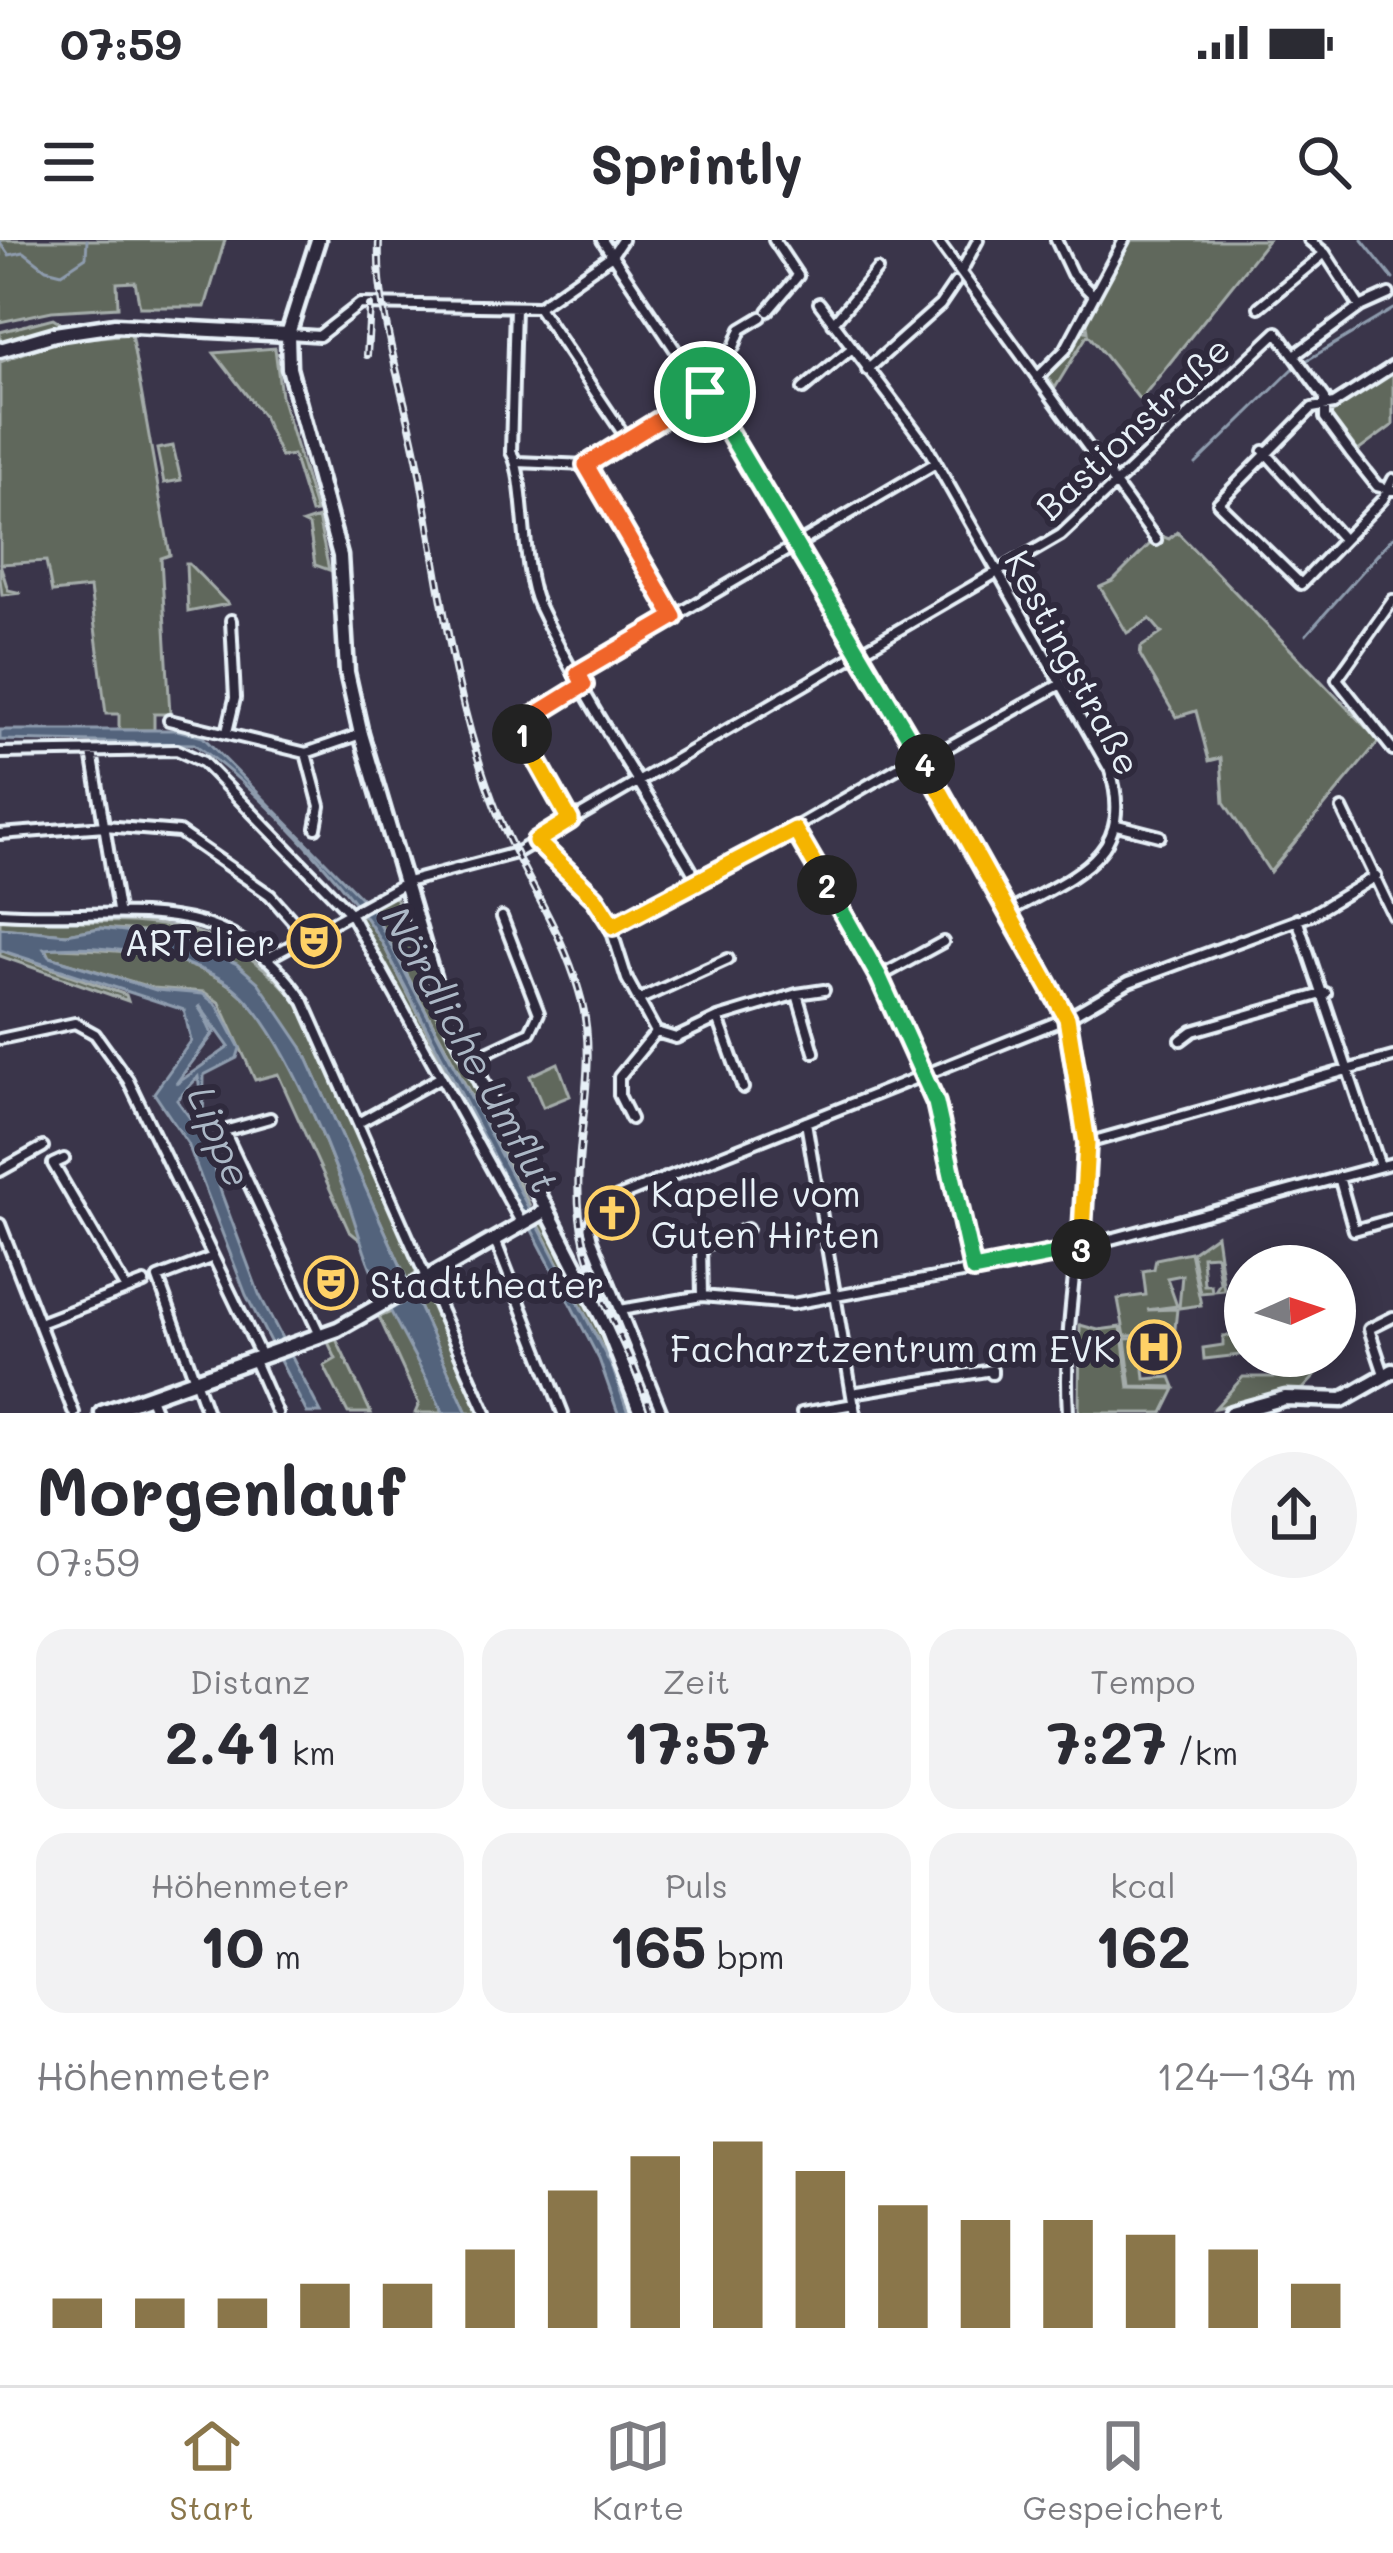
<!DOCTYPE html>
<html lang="de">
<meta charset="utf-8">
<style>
body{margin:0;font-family:Mali,sans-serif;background:#f2f2f3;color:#2b2b33;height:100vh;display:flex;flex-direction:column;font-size:45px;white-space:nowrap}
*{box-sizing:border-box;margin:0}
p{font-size:39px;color:#7c7c81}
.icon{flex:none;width:66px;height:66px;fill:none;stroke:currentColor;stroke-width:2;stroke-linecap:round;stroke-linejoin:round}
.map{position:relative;height:1173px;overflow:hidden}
.details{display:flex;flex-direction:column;background:#fff;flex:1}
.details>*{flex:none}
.needle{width:78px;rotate:87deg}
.buttons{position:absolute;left:1224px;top:1005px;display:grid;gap:24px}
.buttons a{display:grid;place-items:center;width:132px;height:132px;border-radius:50%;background:#fff;box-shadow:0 6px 30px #0003;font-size:60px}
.pin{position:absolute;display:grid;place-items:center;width:102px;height:102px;color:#fff;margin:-51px;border:6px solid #fff;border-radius:50%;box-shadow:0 3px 12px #0007}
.km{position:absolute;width:60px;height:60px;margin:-30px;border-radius:50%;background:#222;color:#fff;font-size:33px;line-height:60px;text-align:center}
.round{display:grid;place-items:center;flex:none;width:126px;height:126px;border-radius:63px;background:#f2f2f3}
.overview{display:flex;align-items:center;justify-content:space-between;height:204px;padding:0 36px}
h1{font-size:66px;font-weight:800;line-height:90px}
.figures{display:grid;grid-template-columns:repeat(3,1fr);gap:18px;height:204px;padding:12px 36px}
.figures div{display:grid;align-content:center;border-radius:30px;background:#f2f2f3;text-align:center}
.figures b{font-size:60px;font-weight:800}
.figures small{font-size:33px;font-weight:400}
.figures p{font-size:33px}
.chart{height:336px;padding:24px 36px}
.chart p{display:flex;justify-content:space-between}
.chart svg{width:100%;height:216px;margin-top:12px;stroke:#8a764a;stroke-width:6}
.status{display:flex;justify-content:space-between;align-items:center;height:84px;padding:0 60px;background:#fff;direction:ltr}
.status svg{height:33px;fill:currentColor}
header{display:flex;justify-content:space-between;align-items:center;height:156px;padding:0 36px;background:#fff;font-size:54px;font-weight:800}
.tabs{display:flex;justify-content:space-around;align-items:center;height:168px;border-top:3px solid #e1e1e2;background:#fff;font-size:33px;color:#7c7c81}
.tabs a{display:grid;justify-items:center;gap:6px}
.tabs .active{color:#8a764a}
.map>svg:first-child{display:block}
.green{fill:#61685b;stroke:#a4acaa;stroke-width:3}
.water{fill:#52637c;stroke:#8e9cae;stroke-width:3;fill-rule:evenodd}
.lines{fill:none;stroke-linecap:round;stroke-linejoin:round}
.stream{stroke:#8e9cae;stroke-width:3}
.street-casing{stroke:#e8f1f8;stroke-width:16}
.secondary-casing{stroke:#e8f1f8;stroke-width:21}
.street{stroke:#2f2a3d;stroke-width:8}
.secondary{stroke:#2f2a3d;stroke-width:12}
.rail-casing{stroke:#e8f1f8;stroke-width:8}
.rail{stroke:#2f2a3d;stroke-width:3;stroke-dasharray:9;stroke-linecap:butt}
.split-1-casing{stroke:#fff;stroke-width:24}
.split-2-casing{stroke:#fff;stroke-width:24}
.split-3-casing{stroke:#fff;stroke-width:24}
.split-4-casing{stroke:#fff;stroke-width:24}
.split-5-casing{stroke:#fff;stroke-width:24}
.split-1{stroke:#f0652b;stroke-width:15}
.split-2{stroke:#f5b400;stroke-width:15}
.split-3{stroke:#22a559;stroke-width:15}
.split-4{stroke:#f5b400;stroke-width:15}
.split-5{stroke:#22a559;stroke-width:15}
.labels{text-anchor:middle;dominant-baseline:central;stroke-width:12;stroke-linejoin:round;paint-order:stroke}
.street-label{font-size:36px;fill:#e8f1f8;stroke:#2f2a3d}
.poi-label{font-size:36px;fill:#e8f1f8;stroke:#2f2a3d;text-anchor:end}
.water-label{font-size:39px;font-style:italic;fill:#acb8c6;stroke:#2f2a3d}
</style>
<div class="status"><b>07:59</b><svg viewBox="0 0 49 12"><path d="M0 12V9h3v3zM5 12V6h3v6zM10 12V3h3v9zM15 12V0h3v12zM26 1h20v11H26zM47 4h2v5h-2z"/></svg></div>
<header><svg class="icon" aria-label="menu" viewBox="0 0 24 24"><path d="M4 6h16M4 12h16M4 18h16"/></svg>Sprintly<svg class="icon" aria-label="search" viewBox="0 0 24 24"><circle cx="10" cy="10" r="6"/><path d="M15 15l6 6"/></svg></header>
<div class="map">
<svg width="1393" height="1173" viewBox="0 0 1393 1173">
<rect width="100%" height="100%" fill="#3a354a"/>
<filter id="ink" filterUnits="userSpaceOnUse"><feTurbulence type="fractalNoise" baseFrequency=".00833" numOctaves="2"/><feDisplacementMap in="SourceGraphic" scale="24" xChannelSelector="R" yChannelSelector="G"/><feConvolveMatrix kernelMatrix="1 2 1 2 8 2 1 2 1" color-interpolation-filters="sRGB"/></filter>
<g filter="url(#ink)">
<path class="green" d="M 0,0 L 225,0 L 205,67 L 140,67 L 135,42 L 117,43 L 118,67 L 52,71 L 0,82 Z
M 1128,0 L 1268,0 L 1140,160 L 1088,94 L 1055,148 L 1047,136 L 1080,89 L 1088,92 L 1086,77 Z
M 53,78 L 64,85 L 0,102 L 0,92 Z
M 131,94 L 170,315 L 161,318 L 170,474 L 154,474 L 154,490 L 119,490 L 119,474 L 106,474 L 90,348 L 52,352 L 46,321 L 0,324 L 8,350 L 21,353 L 2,355 L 0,339 L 0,122 L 56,101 Z
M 275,108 L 281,156 L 316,272 L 311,273 L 293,215 L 281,217 L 263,176 L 214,113 Z
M 1393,130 L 1393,185 L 1358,211 L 1330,174 Z
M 173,206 L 181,240 L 164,243 L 157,209 Z
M 318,278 L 329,330 L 315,325 L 309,286 L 303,283 Z
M 1177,292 L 1379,501 L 1270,632 L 1224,562 L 1221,518 L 1209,521 L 1196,471 L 1176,477 L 1140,415 L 1141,407 L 1162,393 L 1150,379 L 1127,393 L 1100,347 L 1113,341 L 1159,295 L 1169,299 Z
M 186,324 L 189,324 L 228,364 L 188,372 Z
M 395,656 L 425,743 L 530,966 L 372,669 Z
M 363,673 L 383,704 L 510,956 L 360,680 Z
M 0,679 C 121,689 213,656 300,766 L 483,1173 L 467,1173 L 302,807 L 210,710 L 144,691 L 100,688 L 67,694 L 0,688 Z
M 46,708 C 105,709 174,710 226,743 C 289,783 329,917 358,985 L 360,1000 L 349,991 L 278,834 L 255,840 L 220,763 L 204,752 L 153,748 L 50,717 Z
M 0,710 L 126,755 L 128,761 L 0,716 Z
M 558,823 L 570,856 L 543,867 L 530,836 Z
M 538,983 L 545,984 L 555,1000 L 608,1099 L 636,1173 L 628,1173 L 619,1140 Z
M 1216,995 L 1224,1050 L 1215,1051 L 1220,1043 L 1216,1015 L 1202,1016 L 1204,1045 L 1211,1045 L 1212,1052 L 1200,1053 L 1192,1012 Z
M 1190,1012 L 1201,1065 L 1179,1068 L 1182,1035 L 1167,1038 L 1177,1066 L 1147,1070 L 1177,1069 L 1172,1117 L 1167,1118 L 1164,1095 L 1125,1096 L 1118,1059 L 1146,1055 L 1143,1031 L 1154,1029 L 1156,1019 Z
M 391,1072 L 407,1092 L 443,1173 L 415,1173 L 419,1164 L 379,1077 Z
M 1080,1085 L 1098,1090 L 1121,1087 L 1129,1148 L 1175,1149 L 1163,1173 L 1079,1173 Z
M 1237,1095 L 1240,1115 L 1204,1119 L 1203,1108 L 1223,1105 L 1223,1096 Z
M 1141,1098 L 1145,1139 L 1171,1137 L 1175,1147 L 1131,1146 L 1125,1099 Z
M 336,1099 L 371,1173 L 348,1173 L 324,1126 L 336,1119 L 328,1102 Z
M 1306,1127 L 1318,1133 L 1303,1149 L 1215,1168 L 1243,1137 L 1275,1137 Z"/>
<path class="water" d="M 0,490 L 177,490 L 203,497 L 372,669 L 613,1129 L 628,1173 L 618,1173 L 599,1119 L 383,704 C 345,641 255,546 194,504 L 0,500 Z
M 0,688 L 67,694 L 100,688 L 182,698 L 237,724 L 258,742 L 302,807 L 467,1173 L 443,1173 C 417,1115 379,1060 361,1001 C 341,936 284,783 229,744 C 185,714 95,703 44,709 L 50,717 L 156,750 L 203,754 L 217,765 L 240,808 L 237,818 L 204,835 L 203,892 L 222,955 L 259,1054 L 321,1173 L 307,1173 L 246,1055 L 188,904 L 154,853 L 191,801 L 184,770 L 0,710 ZM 199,765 L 229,807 L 176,844 L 212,794 ZM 198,837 L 202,862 L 195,885 L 177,860 Z"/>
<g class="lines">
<path class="stream" d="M 1362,0 L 1393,39
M 0,2 L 9,15 L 24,12 L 46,29 L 62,33 L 86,17 L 87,0
M 1196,224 L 1294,128 L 1393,69
M 1306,395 L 1393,297
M 189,826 L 215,792 L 199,768"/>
<g class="street-casing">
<path id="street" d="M 602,0 L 745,214 L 1063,767 C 1114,913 1059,1030 1068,1173
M 937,0 L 1156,300
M 1056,0 L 1072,34 L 1093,55
M 1309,0 L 1325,13 L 1360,67
M 961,32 L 978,0
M 819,63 L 926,205 L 1110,530 C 1137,616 1073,636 1010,671
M 515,67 L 511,212 C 526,234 521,328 538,364 C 582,458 647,552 699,643
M 538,67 L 627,199
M 1259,67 L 1325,13
M 768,71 L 798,36 L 774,0
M 833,83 L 877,30
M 289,94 L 319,96 L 360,64 L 538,67 L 612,15 L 622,0
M 1296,114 L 1360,67 L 1389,54
M 1393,126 L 1334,164 L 1312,168 L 1218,263 L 1301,344 L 1383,259 L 1393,239
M 867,130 L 940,65 L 955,43
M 693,133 L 734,107 L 741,89 L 761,77
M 1037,138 L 1065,110 L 1124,0
M 803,149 L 851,109
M 1264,211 L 1342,298
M 518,222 L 586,225 L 705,152
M 586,225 L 674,377
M 1393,360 L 1337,439 L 1393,510
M 578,433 L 934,224
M 169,480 L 306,513 L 361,494
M 227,492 L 235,458 L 231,380
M 92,512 L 118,670
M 0,513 L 177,510 L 203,522 L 350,673 L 522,984
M 306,513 L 320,566 L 316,588
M 923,521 L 1061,444
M 1342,569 L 1393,675
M 570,581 L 520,491 L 524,481 L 584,445
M 1117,585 L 1160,596
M 795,590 L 879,737 L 936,863 L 973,1030
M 0,594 L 105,586 L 179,592 L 270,655 L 306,696
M 536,601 L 605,670 L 627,739 L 656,792
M 0,673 C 117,682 224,642 304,762 L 486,1173
M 1297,679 L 1380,926
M 613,686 L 699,643 L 920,515
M 266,719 L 407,642 L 516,613 L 1061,295 L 1277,92 L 1325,158 L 1325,178 L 1350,212 L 1377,246 L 1393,250
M 879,737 L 943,702
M 797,754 L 824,750
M 638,760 L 728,719
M 718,778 L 743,848
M 0,799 L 75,783 L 95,794 L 128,840 L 262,1118
M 1181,800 L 1193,791 L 1326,753
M 470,820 L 530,792 L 539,773 L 502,677
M 270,878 L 224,891 L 320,1095
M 631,879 L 619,855 L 619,837 L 656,792 L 676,798 L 718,778 L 797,754 L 814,812
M 360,882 L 441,837
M 806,882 L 855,1173
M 1087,903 L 1393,817
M 64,919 L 53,924 L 126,1049
M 0,931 L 43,907
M 1339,937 L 1354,990 L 1393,979
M 0,984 L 74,1173
M 495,1000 L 563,1173
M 702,1056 L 701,1007 L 747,989
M 620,1070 L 702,1056 L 792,1064 L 1033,1020 L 1393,923
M 42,1082 L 144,1043
M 255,1123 L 277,1173
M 1384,1134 L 1369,1089 L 1393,1077
M 852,1153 L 992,1130 L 992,1134
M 149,1155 L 156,1173
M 207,1173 L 158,1038 L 213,1017
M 662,1173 L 592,1000 L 589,988 L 598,965 L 1067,778 L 1129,742 L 1311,675 L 1376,636
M 802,1173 L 854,1164"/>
</g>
<g class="secondary-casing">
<path id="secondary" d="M 318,0 L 288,94 L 289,128 L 340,316 L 347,432 L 361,494 L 440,761 L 608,1089 L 641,1173
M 0,110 L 55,94 L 115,85 L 288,94
M 102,1173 L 338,1089 L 545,971
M 1231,1173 L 1285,1158 L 1342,1160 L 1393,1131"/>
</g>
<use href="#street" class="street"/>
<use href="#secondary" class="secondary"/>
<g class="rail-casing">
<path id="rail" d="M 379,0 C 376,78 404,148 418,223 C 440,342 453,464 499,577 C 523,636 562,690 579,751 C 602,827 571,901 580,977 C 587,1046 631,1107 651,1173
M 367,115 L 370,66"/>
</g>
<use href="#rail" class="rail"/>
</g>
</g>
<g class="lines" filter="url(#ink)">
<g class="split-1-casing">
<path id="split-1" d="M 522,494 L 524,482 L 584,445 L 578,433 L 674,377 L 586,225 L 705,152"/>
</g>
<g class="split-2-casing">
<path id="split-2" d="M 522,494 L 570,580 L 536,601 L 595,658 L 613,686 L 795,590 L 827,645"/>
</g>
<g class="split-3-casing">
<path id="split-3" d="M 827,645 L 879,737 L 936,863 L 973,1030 L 1081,1009"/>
</g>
<g class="split-4-casing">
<path id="split-4" d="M 925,524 L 1067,778 L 1087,903 L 1081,1009"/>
</g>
<g class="split-5-casing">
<path id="split-5" d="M 705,152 L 925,524"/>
</g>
<use href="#split-1" class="split-1"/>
<use href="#split-2" class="split-2"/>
<use href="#split-3" class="split-3"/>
<use href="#split-4" class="split-4"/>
<use href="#split-5" class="split-5"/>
</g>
<defs>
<g id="theatre-ring" transform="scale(2.7)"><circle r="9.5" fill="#2f2a3d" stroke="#ffd166" stroke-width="1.5"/><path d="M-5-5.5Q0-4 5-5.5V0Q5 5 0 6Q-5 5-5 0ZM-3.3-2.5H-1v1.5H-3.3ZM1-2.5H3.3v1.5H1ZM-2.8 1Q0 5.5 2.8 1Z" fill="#ffd166"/></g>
<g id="church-ring" transform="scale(2.7)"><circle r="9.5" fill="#2f2a3d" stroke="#ffd166" stroke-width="1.5"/><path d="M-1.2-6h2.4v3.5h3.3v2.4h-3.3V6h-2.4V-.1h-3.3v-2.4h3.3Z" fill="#ffd166"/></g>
<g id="hospital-ring" transform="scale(2.7)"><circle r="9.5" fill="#2f2a3d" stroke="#ffd166" stroke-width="1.5"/><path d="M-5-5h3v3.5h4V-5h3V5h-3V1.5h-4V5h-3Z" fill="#ffd166"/></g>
</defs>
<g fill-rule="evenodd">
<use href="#theatre-ring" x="314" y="701"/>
<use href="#church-ring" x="612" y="973"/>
<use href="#theatre-ring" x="331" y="1043"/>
<use href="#hospital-ring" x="1154" y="1107"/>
</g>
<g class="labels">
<g class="street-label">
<text transform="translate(1132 187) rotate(-43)">Bastionstraße</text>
<text transform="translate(1074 422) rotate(62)">Kestingstraße</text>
</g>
<g class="poi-label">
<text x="275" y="701">ARTelier</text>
<text x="651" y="952" text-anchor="start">Kapelle vom<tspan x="651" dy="41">Guten Hirten</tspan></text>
<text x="370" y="1043" text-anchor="start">Stadttheater</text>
<text x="1115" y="1107">Facharztzentrum am EVK</text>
</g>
<g class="water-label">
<text transform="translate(472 809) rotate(61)">Nördliche Umflut</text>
<text transform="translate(221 896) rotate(67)">Lippe</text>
</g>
</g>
</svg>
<div class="buttons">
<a><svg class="needle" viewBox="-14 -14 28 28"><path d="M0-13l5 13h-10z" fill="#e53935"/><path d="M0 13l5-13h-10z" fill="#7c7c81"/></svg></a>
</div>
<div class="pin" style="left:705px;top:152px;background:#1e9e55"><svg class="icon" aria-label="arrive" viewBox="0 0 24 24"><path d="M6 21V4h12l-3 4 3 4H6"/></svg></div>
<b class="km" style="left:522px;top:494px">1</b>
<b class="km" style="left:827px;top:645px">2</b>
<b class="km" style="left:1081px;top:1009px">3</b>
<b class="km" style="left:925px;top:524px">4</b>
</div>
<section class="details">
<div class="overview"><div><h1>Morgenlauf</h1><p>07:59</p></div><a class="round"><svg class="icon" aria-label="share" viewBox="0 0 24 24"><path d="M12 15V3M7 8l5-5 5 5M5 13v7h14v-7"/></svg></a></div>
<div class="figures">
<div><p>Distanz</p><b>2.41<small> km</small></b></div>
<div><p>Zeit</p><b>17:57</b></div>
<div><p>Tempo</p><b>7:27<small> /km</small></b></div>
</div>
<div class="figures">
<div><p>Höhenmeter</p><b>10<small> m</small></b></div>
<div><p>Puls</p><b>165<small> bpm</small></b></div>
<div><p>kcal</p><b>162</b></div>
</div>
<div class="chart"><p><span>Höhenmeter</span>124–134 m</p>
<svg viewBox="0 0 160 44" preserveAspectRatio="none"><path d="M5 44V38M15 44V38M25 44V38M35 44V35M45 44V35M55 44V28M65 44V16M75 44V9M85 44V6M95 44V12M105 44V19M115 44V22M125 44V22M135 44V25M145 44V28M155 44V35"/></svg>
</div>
</section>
<nav class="tabs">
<a class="active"><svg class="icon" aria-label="home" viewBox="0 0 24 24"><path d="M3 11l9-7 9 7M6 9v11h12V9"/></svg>Start</a>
<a><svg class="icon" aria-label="map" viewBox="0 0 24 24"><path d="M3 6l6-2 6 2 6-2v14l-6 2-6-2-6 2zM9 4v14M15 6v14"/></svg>Karte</a>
<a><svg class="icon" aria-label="saved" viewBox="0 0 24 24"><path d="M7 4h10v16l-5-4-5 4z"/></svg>Gespeichert</a>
</nav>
